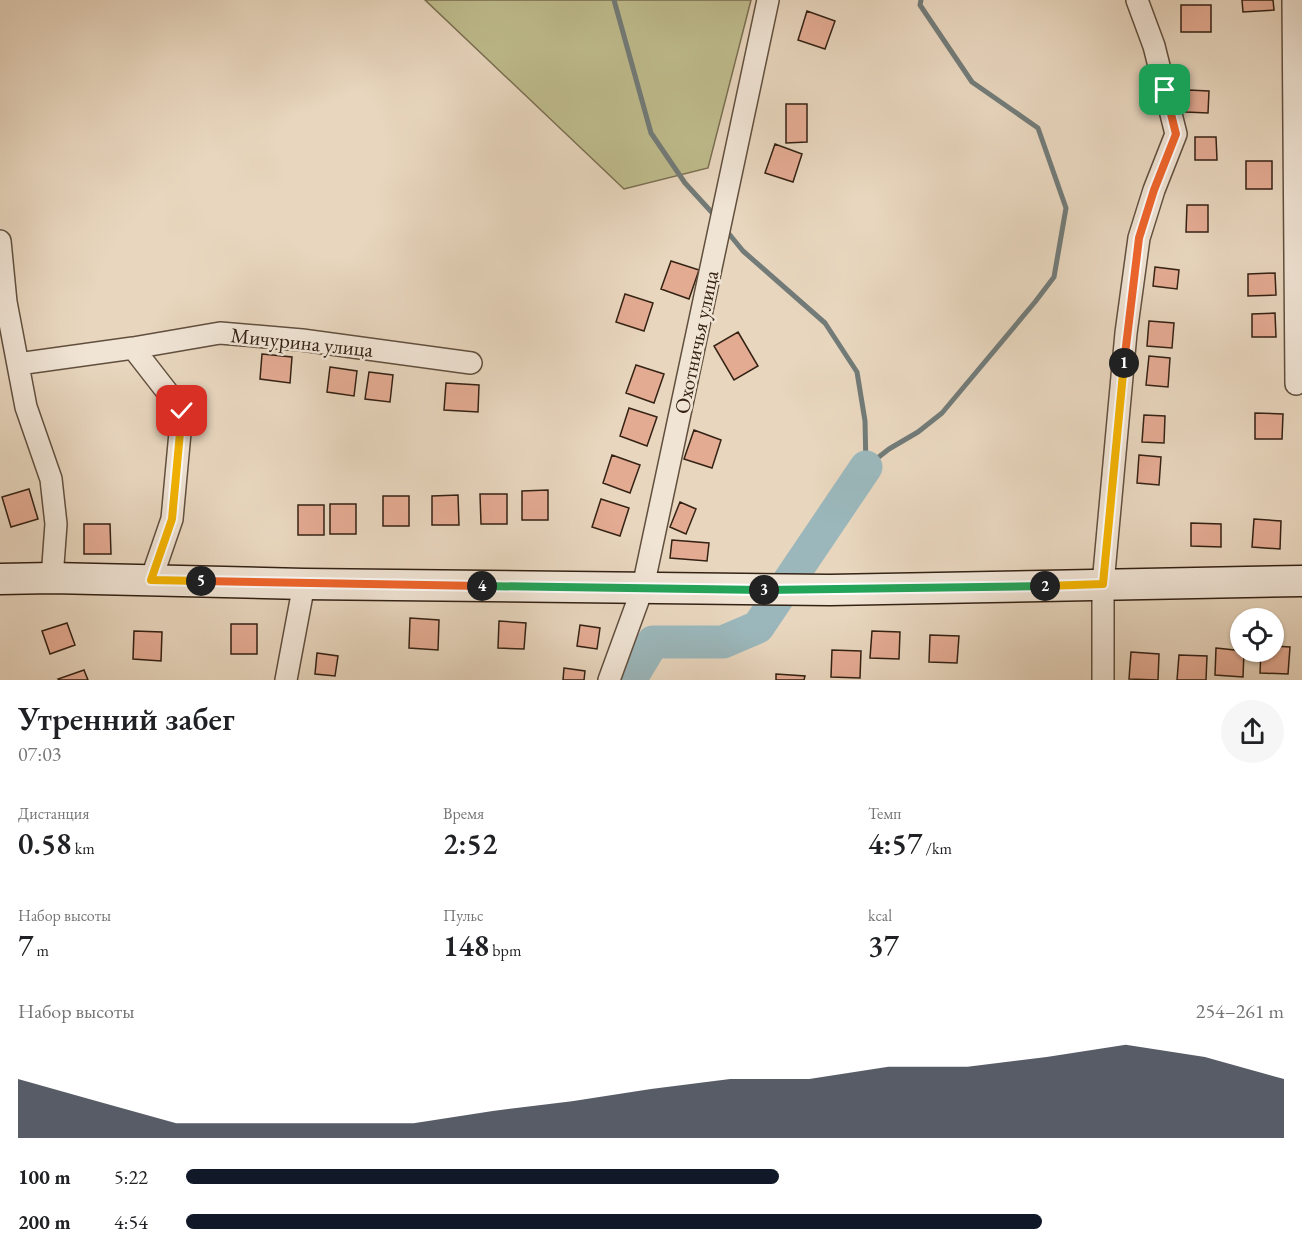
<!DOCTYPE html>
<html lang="ru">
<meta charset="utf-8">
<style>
body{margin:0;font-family:"EB Garamond",serif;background:#f6f6f6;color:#202124;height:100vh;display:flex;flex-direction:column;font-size:22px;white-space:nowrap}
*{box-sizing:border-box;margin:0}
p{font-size:20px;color:#757577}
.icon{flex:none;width:33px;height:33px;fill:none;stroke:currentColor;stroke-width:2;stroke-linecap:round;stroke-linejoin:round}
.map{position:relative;height:680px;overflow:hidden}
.details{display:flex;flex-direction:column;background:#fff;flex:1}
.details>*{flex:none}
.buttons{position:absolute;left:1230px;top:608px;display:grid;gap:12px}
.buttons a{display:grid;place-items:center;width:54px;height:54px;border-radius:50%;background:#fff;box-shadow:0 2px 4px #0004;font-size:30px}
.pin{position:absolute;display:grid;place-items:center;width:51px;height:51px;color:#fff;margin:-26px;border-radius:12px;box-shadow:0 3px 9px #0006}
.km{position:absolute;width:30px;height:30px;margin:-15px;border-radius:50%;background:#222;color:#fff;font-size:16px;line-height:30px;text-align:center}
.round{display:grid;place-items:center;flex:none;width:63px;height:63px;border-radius:32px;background:#f6f6f6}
.summary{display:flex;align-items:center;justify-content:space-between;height:102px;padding:0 18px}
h1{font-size:33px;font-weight:600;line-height:45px}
.stats{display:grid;grid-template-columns:repeat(3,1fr);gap:9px;height:102px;padding:6px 18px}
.stats div{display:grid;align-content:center}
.stats b{font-size:30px;font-weight:600}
.stats small{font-size:16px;font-weight:400}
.stats p{font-size:16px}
.chart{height:168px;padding:12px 18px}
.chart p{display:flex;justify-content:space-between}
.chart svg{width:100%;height:108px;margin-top:6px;fill:#111827;opacity:.7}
ul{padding:0 18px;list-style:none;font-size:20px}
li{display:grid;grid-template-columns:96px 72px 1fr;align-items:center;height:45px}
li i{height:15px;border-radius:8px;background:#111827}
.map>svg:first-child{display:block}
.grass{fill:#bebb8c;stroke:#796e50;stroke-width:1.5}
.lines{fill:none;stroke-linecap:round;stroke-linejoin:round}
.stream{stroke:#727b78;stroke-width:5}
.river{stroke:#9bb7bb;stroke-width:33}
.building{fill:#e4ab93;stroke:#342214;stroke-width:1.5}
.street-casing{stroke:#614f3e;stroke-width:24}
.secondary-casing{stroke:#342214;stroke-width:33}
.street{stroke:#f0e4d5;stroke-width:21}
.secondary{stroke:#f0e4d5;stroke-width:30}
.split-1-casing{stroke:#fff;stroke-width:12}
.split-2-casing{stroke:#fff;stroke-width:12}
.split-3-casing{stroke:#fff;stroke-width:12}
.split-4-casing{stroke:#fff;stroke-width:12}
.split-5-casing{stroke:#fff;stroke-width:12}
.split-6-casing{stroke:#fff;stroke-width:12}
.split-1{stroke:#f0652b;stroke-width:8}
.split-2{stroke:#f5b400;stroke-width:8}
.split-3{stroke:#22a559;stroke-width:8}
.split-4{stroke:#22a559;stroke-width:8}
.split-5{stroke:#f0652b;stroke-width:8}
.split-6{stroke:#f5b400;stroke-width:8}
.labels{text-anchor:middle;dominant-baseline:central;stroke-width:5;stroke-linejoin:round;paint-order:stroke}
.street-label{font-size:21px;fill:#342214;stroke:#f0e4d5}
</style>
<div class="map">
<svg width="1302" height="680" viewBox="0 0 1302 680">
<rect width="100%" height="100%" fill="#e8d6be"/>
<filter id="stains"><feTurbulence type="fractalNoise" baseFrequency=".00333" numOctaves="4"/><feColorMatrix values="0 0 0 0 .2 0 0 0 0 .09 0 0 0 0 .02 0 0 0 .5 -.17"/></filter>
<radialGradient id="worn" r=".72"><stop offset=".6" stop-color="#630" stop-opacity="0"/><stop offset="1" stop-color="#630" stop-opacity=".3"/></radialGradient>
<path class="grass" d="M 425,0 L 751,0 L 708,168 L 624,189 Z"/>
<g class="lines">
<path class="stream" d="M 614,0 L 651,133 L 685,183 L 716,217
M 725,229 L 743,251 L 825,323 L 857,372 L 865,421 L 866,467
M 866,467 L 889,449 L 918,432 L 942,413 L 1035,302 L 1054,277 L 1066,208 L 1038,128 L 972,82 L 920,5 L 921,0"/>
<path class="river" d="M 630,680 L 653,642 L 723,642 L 758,627 L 866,467"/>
</g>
<path class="building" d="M 1242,0 L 1273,0 L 1274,10 L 1243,12 Z
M 1181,5 L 1211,5 L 1211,32 L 1181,32 Z
M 807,11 L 835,21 L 825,49 L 798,40 Z
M 1188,90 L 1209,91 L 1208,113 L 1186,112 Z
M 786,104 L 807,104 L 807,142 L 786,143 Z
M 1195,137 L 1216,137 L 1217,160 L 1195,160 Z
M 775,144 L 802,154 L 793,182 L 765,173 Z
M 1246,161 L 1272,161 L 1272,189 L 1246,189 Z
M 1187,205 L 1208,205 L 1208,232 L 1186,232 Z
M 671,261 L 699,270 L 689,299 L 661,289 Z
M 1155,267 L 1179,270 L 1177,289 L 1153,286 Z
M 1275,273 L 1276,295 L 1248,296 L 1248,274 Z
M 625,294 L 653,303 L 644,331 L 616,322 Z
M 1275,313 L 1276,337 L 1252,337 L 1252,314 Z
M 1149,321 L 1174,323 L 1172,348 L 1147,346 Z
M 738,332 L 758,366 L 734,380 L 714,346 Z
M 262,354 L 292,357 L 290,383 L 260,379 Z
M 1149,356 L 1170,358 L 1168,387 L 1146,385 Z
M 636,365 L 664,374 L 654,403 L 626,393 Z
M 330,367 L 357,371 L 354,396 L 327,392 Z
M 369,372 L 393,375 L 390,402 L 365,399 Z
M 446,383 L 479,385 L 478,412 L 444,410 Z
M 629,408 L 657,417 L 647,446 L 620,436 Z
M 1255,413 L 1283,414 L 1282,439 L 1255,439 Z
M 1144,415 L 1165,416 L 1164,443 L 1142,442 Z
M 694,430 L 721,440 L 712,468 L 684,459 Z
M 612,455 L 640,465 L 630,493 L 603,483 Z
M 1139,455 L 1161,457 L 1159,485 L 1137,483 Z
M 29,489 L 38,519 L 11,527 L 2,497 Z
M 548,490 L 548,520 L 522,520 L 522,491 Z
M 480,494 L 507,494 L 507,524 L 481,524 Z
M 458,495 L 459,525 L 432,525 L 432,496 Z
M 383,496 L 409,496 L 409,526 L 383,526 Z
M 601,499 L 629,508 L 620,536 L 592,527 Z
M 680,502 L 696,509 L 686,534 L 670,527 Z
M 330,504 L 356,504 L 356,534 L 330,534 Z
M 298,505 L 324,505 L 324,535 L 298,535 Z
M 1254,519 L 1281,521 L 1280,549 L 1252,547 Z
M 1191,523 L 1221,524 L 1221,547 L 1191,546 Z
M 84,524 L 110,524 L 111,554 L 84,554 Z
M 672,540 L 709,543 L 707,561 L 670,558 Z
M 410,618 L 439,620 L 438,650 L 409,648 Z
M 499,621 L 526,623 L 524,649 L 498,648 Z
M 67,623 L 75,645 L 50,654 L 42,631 Z
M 231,624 L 257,624 L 257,654 L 231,654 Z
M 580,625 L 600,628 L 597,649 L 577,646 Z
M 134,631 L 162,632 L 161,661 L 133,659 Z
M 872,631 L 900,632 L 899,659 L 870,658 Z
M 930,635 L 959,636 L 957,663 L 929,662 Z
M 1274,646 L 1290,647 L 1288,674 L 1260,673 L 1261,651 L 1274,651 Z
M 1216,648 L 1244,651 L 1243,677 L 1215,675 Z
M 832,650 L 861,651 L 860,678 L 831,677 Z
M 1131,652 L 1159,654 L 1158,680 L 1129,679 Z
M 317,653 L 338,656 L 335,676 L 315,674 Z
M 1179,655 L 1207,656 L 1206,680 L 1177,680 Z
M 564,668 L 585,671 L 584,680 L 563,680 Z
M 84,670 L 88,680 L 59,680 L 58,679 Z
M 776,674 L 805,676 L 804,680 L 776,680 Z"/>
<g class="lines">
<g class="street-casing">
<path id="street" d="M 1293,0 L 1296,384
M 0,241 L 6,302 L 26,407 L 51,479 L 56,524 L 52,578
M 133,348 L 182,411 L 172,519 L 151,580
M 18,364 L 133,348 L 220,333 L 302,340 L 471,363
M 286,680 L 304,584
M 609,680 L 643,587 L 768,0
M 1103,680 L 1103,584 L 1126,333 L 1139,238 L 1154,190 L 1176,134 L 1154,46 L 1137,0"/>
</g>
<g class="secondary-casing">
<path id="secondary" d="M 0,579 L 52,578 L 304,584 L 830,590 L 1302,581"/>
</g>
<use href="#street" class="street"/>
<use href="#secondary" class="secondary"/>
</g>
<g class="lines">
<g class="split-1-casing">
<path id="split-1" d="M 1124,363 L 1139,238 L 1154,190 L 1176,134 L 1165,90"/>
</g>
<g class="split-2-casing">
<path id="split-2" d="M 1045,586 L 1103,584 L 1124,363"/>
</g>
<g class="split-3-casing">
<path id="split-3" d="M 764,590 L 1045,586"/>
</g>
<g class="split-4-casing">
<path id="split-4" d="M 482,586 L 764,590"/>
</g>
<g class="split-5-casing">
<path id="split-5" d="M 201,581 L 482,586"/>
</g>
<g class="split-6-casing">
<path id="split-6" d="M 182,411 L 172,519 L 151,580 L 201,581"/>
</g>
<use href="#split-1" class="split-1"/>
<use href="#split-2" class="split-2"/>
<use href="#split-3" class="split-3"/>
<use href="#split-4" class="split-4"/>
<use href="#split-5" class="split-5"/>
<use href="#split-6" class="split-6"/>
</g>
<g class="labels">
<g class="street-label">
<text transform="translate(302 342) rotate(6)">Мичурина улица</text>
<text transform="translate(696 342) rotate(-78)">Охотничья улица</text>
</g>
</g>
<rect width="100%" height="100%" filter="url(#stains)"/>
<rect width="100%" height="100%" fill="url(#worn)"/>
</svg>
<div class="buttons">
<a><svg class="icon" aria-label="locate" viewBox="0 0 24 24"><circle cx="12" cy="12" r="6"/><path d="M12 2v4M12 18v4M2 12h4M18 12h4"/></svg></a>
</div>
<div class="pin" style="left:1165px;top:90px;background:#1e9e55"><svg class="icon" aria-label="arrive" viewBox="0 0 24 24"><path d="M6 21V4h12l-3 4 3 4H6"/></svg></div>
<div class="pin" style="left:182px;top:411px;background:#d93025"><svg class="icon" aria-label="check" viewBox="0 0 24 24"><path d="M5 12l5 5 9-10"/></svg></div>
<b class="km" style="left:1124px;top:363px">1</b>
<b class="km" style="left:1045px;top:586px">2</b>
<b class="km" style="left:764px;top:590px">3</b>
<b class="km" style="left:482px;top:586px">4</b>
<b class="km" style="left:201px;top:581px">5</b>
</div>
<section class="details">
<div class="summary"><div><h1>Утренний забег</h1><p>07:03</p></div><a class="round"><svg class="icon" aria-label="share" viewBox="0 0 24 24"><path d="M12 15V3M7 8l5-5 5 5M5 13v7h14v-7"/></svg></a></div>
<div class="stats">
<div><p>Дистанция</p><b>0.58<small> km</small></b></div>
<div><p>Время</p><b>2:52</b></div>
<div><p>Темп</p><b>4:57<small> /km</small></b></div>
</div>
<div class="stats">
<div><p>Набор высоты</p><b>7<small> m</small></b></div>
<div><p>Пульс</p><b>148<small> bpm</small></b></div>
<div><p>kcal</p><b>37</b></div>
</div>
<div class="chart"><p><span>Набор высоты</span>254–261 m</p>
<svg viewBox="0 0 160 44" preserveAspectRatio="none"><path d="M0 44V20L10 29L20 38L30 38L40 38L50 38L60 33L70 29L80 24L90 20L100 20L110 15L120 15L130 11L140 6L150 11L160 20V44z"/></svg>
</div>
<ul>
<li><b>100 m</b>5:22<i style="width:54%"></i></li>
<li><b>200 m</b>4:54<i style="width:78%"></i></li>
</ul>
</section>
